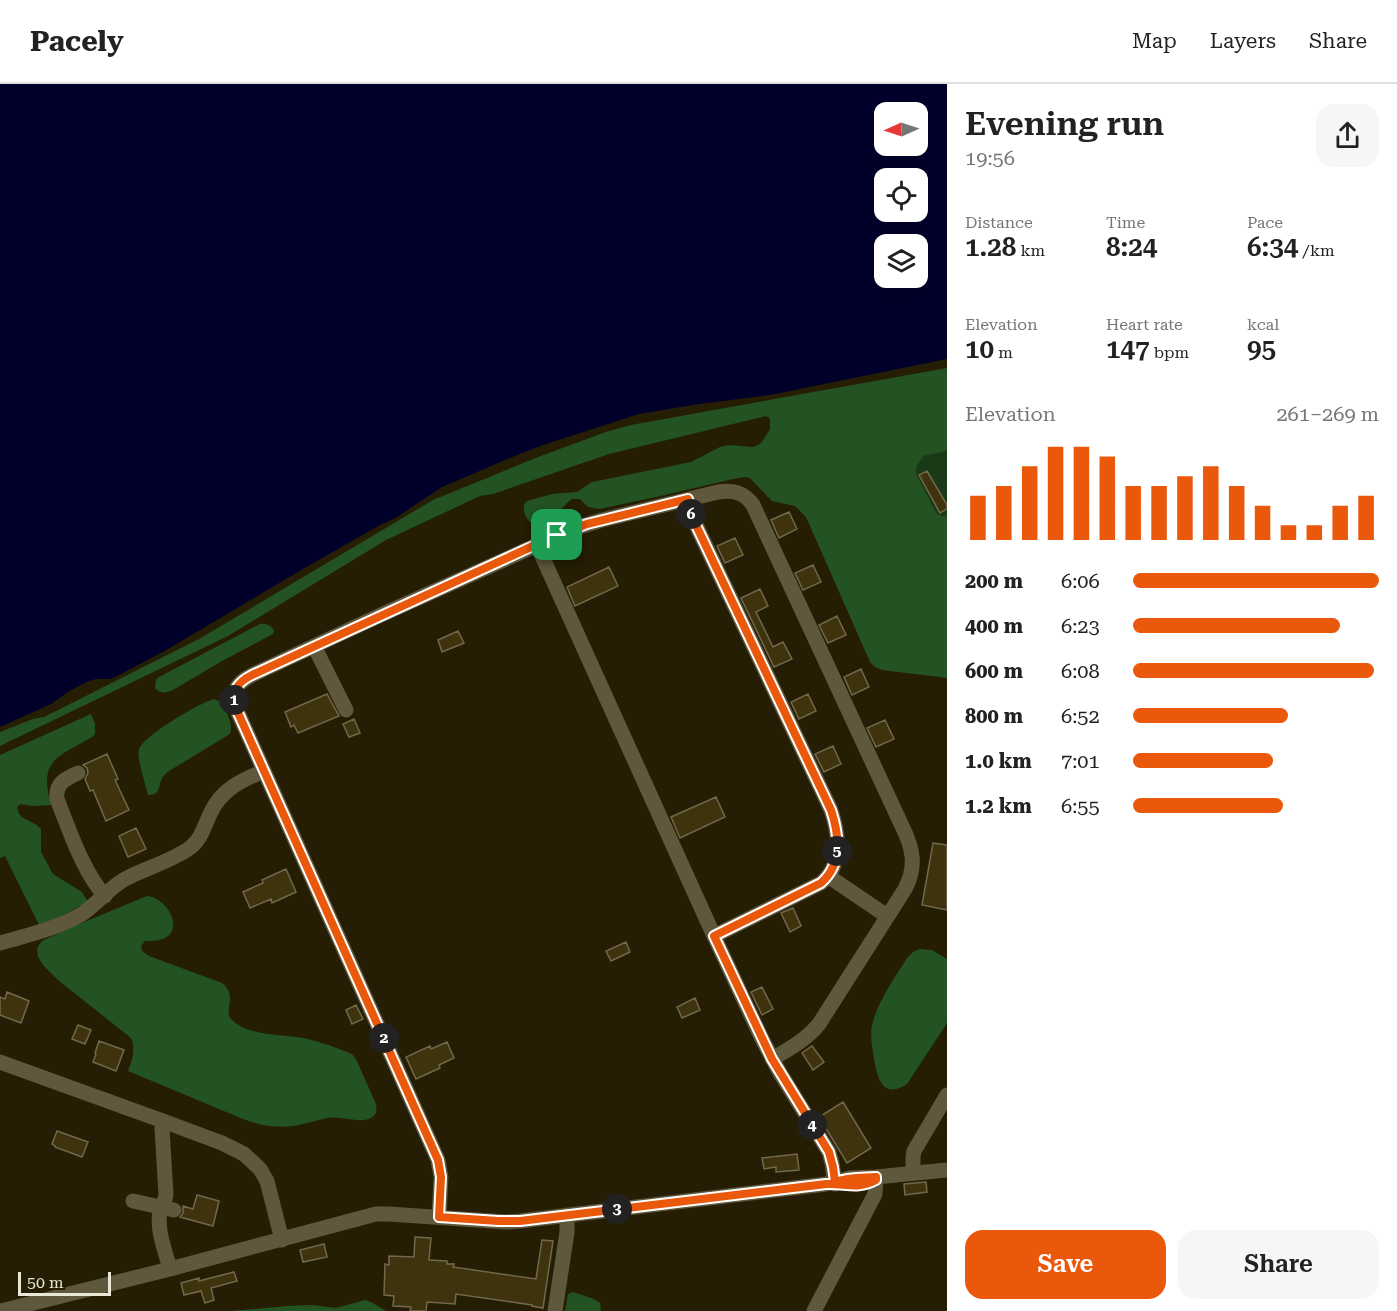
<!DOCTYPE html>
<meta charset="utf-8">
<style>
body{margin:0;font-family:"Roboto Serif",serif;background:#f6f6f6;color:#222;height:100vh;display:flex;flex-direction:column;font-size:22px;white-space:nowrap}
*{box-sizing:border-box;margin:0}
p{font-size:20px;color:#767676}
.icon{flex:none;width:33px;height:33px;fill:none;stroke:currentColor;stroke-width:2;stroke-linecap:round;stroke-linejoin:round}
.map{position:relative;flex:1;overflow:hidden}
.sheet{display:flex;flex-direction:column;background:#fff;width:450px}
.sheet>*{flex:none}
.needle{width:39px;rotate:267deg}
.controls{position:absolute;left:874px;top:18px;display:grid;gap:12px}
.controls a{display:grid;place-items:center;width:54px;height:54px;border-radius:12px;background:#fff;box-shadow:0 6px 24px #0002;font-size:30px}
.scale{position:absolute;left:18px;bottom:15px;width:93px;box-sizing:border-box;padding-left:6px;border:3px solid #ebe7d7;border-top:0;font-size:16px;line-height:21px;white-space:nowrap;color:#ebe7d7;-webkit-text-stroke:4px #251e05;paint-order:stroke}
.pin{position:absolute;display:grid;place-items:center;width:51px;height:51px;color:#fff;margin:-26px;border-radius:12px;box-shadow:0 3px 9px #0006}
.km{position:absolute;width:30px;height:30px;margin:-15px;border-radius:50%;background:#222;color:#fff;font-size:16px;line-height:30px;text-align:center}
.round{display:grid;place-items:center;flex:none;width:63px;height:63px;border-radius:18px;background:#f6f6f6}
.overview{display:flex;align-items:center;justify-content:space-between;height:102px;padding:0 18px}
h1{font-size:33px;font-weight:600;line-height:45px}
.metrics{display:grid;grid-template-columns:repeat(3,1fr);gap:9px;height:102px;padding:6px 18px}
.metrics div{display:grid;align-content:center}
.metrics b{font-size:26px;font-weight:600}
.metrics small{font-size:16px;font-weight:400}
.metrics p{font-size:16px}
.chart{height:168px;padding:12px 18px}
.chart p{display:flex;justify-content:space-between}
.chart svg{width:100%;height:108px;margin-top:6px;stroke:#ea580c;stroke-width:6}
.action{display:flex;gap:12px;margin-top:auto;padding:12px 18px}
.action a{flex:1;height:69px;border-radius:18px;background:#ea580c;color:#fff;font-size:24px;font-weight:600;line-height:69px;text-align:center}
.action a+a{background:#f6f6f6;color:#222}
ul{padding:0 18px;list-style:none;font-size:20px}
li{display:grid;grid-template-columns:96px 72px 1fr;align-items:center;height:45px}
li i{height:15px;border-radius:8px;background:#ea580c}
header{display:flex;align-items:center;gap:36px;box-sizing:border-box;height:84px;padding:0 30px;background:#fff;border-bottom:2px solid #e0e0e0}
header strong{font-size:28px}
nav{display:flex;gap:33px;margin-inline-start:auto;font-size:21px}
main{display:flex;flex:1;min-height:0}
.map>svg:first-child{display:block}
.green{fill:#193917}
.forest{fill:#235322}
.water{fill:#00002b;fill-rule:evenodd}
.building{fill:#3e330c;stroke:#71684d;stroke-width:1.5}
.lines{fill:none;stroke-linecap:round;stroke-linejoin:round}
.minor{stroke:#60583d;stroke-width:15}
.route-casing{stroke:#fff;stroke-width:12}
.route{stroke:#ea580c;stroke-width:8}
</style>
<header>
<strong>Pacely</strong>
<nav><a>Map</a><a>Layers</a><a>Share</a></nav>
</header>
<main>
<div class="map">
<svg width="947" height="1227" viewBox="0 0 947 1227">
<rect width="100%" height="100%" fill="#251e05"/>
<path class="green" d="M 947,367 L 947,431 L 943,432 L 937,430 L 916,390 L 916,383 L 924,372 Z"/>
<path class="forest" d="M 947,284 L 947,367 L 924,372 L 916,383 L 916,390 L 937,430 L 943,432 L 947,431 L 947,594 L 882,586 L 875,583 L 870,578 L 806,433 L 795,422 L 772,417 L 750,394 L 745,393 L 733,395 L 656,413 L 599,425 L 588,423 L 580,415 L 572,415 C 561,422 545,452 529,437 C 525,433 523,426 524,420 L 527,417 L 552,410 L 577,408 L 592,398 L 691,378 L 720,363 L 729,361 L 753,363 L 758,361 L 762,358 L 770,345 L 770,335 L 766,332 L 609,370 L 493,410 L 480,412 L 386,456 L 228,552 L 0,662 L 0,648 L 33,635 L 44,633 L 199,555 L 433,416 L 538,373 L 606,348 L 631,341 Z
M 260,540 C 266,539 270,541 274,546 L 273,550 L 222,577 L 173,606 C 166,609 160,610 155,604 L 156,596 L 159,593 Z
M 214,615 L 221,618 C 226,627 234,641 230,650 L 169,687 C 166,689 164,691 162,694 C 158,703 161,711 148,711 C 146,702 136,673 139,665 C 145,651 199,619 214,615 Z
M 91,630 L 95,640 L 95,650 L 92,653 C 58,673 38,675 51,721 L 33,722 L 20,720 L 17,723 L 19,730 L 23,734 L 37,741 L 41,745 L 41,768 L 53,790 L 82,808 L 88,818 L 40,843 L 5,772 L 0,774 L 0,671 Z
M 147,812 C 165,813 185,843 165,854 C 159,857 151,857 145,857 L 141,862 L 142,867 L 149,872 L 222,899 C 239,913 222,927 232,936 C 249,953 286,950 308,955 C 323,959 338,964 352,970 L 356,975 L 376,1020 C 378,1030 374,1034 365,1036 C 352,1037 339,1032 327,1034 C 317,1036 308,1039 299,1041 C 279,1045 261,1042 243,1035 L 128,987 C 132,976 136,966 131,954 L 58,896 L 44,882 L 38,873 L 37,864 L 42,857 L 72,843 Z
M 920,865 L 932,866 L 947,875 L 947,939 L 907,1000 C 883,1016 877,994 874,974 C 872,963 870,952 872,941 C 878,917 894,895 907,874 L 913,868 Z
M 573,1208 L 594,1215 L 600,1219 L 601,1227 L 565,1227 L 568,1210 Z
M 365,1216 L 371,1218 L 386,1227 L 230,1227 L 287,1222 L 312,1221 L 336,1224 Z"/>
<path class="water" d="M 0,0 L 947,0 L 947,275 L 770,311 L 699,320 L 639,330 L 546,360 L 522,369 L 442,403 L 397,433 L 380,441 L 308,482 L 168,565 L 123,589 L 111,595 L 96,595 L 89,597 L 71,606 L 51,620 L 0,643 ZM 885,28 L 918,28 L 918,62 L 885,62 ZM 885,94 L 918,94 L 918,128 L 885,128 ZM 885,160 L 918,160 L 918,194 L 885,194 Z"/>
<path class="building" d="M 927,387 L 947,421 L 947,425 L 940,429 L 919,391 Z
M 789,428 L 797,445 L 779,454 L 771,436 Z
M 735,454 L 743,471 L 725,479 L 717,462 Z
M 813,481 L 821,498 L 803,506 L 795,489 Z
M 609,483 L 618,502 L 575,522 L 567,503 Z
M 760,505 L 768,522 L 756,528 L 773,563 L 783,558 L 792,575 L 774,583 L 741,514 Z
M 837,532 L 846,551 L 828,559 L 819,541 Z
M 458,547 L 464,559 L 442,568 L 438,556 Z
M 861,585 L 869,603 L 852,611 L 844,593 Z
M 327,610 L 339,632 L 298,649 L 294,641 L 291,643 L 285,628 Z
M 808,610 L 816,627 L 799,635 L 791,618 Z
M 354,635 L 360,649 L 349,653 L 343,640 Z
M 885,636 L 894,655 L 876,663 L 867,644 Z
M 833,662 L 841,680 L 824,688 L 815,670 Z
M 107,670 L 118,695 L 115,696 L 129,726 L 106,737 L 93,706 L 90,707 L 85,695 L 88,689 L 87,684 L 83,681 Z
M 716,713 L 725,733 L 680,754 L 671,733 Z
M 136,744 L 146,765 L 128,773 L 119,752 Z
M 933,759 L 947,761 L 947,826 L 922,821 Z
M 286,785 L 296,808 L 272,819 L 271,815 L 250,824 L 243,808 L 263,799 L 262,796 Z
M 793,824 L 801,842 L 790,848 L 781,829 Z
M 626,858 L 630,868 L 611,877 L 606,867 Z
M 762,903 L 773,925 L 762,931 L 751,908 Z
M 7,908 L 29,917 L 21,939 L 0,931 L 0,913 L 5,915 Z
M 695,914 L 700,926 L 682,934 L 677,923 Z
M 356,921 L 363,935 L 352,940 L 346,926 Z
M 78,941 L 91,946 L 85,960 L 72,955 Z
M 99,957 L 124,966 L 116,987 L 93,978 L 96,970 L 95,969 Z
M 447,958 L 454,974 L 439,981 L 440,984 L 416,995 L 406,973 L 430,962 L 431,965 Z
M 812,962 L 824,978 L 813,986 L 802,969 Z
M 843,1018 L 871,1064 L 847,1079 L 819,1033 Z
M 57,1047 L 88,1058 L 82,1073 L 55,1063 L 55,1062 L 52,1060 Z
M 797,1070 L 799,1086 L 776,1088 L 776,1083 L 764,1085 L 762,1074 Z
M 926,1098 L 927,1108 L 905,1111 L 904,1100 Z
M 197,1111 L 219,1117 L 213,1142 L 180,1133 L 183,1129 L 183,1122 L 193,1125 Z
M 415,1153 L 431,1154 L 429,1176 L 447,1177 L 447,1180 L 454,1180 L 453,1183 L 536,1195 L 542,1156 L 553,1157 L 543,1224 L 532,1222 L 532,1221 L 456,1210 L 455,1220 L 427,1218 L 426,1227 L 410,1227 L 411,1223 L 393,1222 L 394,1212 L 384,1211 L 385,1180 L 389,1181 L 389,1172 L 414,1173 Z
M 324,1160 L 327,1173 L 303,1178 L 300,1166 Z
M 234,1188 L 237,1197 L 211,1204 L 214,1216 L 205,1219 L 201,1207 L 184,1211 L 181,1199 L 199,1194 L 199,1197 Z"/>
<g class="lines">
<path class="minor" d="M 689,415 L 695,439 L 831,726 C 839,750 843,781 821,799 L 714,852
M 537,461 L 714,852 L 763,957 L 780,989 L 829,1068 L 832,1079 L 835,1100
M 314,562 L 346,626
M 78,689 C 65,695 55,699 57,715 C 69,745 83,788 105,812
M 828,792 L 887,832
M 0,859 C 28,851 56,845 82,830 C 97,820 109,804 125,795 C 143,785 175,776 191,763 C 202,754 205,740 211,728 C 222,705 242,696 264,687
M 0,978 L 163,1037 L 222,1059 L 244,1070 L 260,1085 L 267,1097 L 282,1156
M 163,1037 L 162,1044 L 166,1111 L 163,1124
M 913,1089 L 913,1073 L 914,1067 L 947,1011
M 133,1117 L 174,1126
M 161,1123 C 155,1143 165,1166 170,1185
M 439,1133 L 441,1093 L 438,1076 L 235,622 C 232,606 238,598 252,591 L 383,530 L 573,445 L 602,436 L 718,408 C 733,406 744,408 753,421 L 902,742 C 913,764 917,782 905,805 L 819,940 C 806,956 789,965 772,975
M 1,1227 L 170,1185 L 376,1130 L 389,1130 L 506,1138 L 520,1137 L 826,1100 L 850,1094 L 876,1093 L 947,1086
M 555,1227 L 567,1148 L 567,1131
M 814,1227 L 875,1110 L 876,1093"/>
</g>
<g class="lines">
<g class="route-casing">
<path id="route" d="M 688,415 L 695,439 L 831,726 C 839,750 843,780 821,799 L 714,852 L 772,975 L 829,1068 L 833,1083 L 835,1098 C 849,1093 861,1094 876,1093 L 876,1096 C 857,1106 846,1099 826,1100 L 520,1137 L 498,1137 L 439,1133 L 441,1093 L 438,1076 L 235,622 C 232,606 238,598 252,591 L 557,451 L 587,440 Z"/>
</g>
<use href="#route" class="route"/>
</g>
</svg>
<div class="controls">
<a><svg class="needle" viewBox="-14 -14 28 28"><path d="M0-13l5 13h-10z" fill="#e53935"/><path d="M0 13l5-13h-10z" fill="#767676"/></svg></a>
<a><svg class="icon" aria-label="locate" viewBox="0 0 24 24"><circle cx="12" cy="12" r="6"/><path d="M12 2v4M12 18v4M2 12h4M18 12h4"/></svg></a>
<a><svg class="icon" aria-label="layers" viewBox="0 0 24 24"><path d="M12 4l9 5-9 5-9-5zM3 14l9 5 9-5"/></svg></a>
</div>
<div class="scale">50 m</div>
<div class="pin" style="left:557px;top:451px;background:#1e9e55"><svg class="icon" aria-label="arrive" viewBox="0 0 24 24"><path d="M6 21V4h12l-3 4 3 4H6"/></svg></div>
<b class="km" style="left:234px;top:616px">1</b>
<b class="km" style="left:384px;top:954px">2</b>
<b class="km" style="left:617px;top:1125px">3</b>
<b class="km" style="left:812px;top:1041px">4</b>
<b class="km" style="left:837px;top:767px">5</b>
<b class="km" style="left:691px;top:430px">6</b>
</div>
<section class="sheet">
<div class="overview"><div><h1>Evening run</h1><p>19:56</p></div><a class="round"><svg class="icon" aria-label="share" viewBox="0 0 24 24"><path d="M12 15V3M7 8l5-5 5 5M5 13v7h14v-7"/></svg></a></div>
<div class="metrics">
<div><p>Distance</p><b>1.28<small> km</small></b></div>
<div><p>Time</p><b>8:24</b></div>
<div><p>Pace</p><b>6:34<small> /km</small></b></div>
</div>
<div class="metrics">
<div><p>Elevation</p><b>10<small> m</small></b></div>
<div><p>Heart rate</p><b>147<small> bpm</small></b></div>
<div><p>kcal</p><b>95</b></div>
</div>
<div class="chart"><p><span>Elevation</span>261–269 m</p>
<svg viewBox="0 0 160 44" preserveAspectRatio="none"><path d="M5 44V26M15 44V22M25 44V14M35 44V6M45 44V6M55 44V10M65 44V22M75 44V22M85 44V18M95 44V14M105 44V22M115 44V30M125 44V38M135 44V38M145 44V30M155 44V26"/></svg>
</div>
<ul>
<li><b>200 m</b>6:06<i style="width:100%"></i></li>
<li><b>400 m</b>6:23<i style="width:84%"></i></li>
<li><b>600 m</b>6:08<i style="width:98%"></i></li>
<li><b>800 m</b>6:52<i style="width:63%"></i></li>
<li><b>1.0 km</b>7:01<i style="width:57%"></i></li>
<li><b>1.2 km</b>6:55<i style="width:61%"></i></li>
</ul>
<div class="action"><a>Save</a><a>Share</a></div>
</section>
</main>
